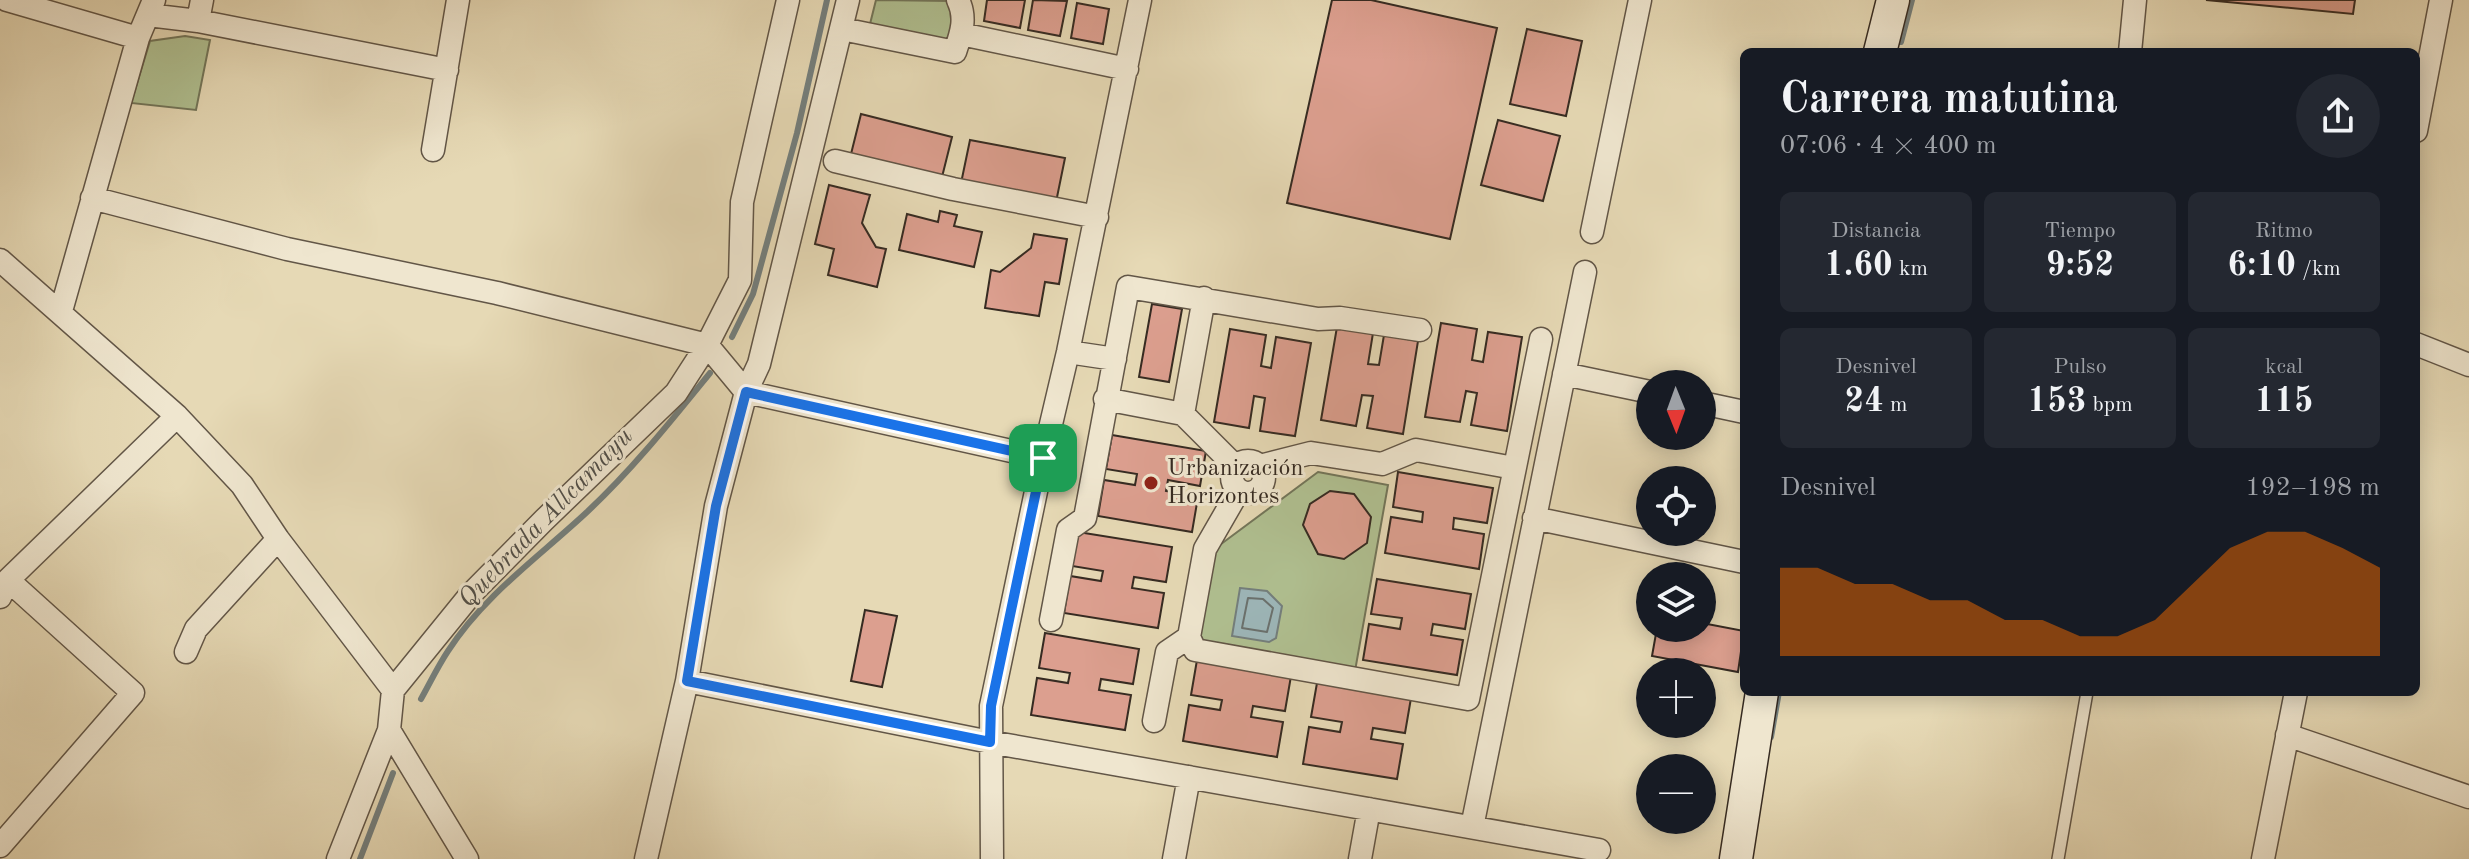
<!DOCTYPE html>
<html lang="es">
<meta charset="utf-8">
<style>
body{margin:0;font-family:"Old Standard TT",serif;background:#242831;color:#f1f3f6;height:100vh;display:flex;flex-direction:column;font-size:30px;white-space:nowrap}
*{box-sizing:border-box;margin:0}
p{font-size:26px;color:#9ea1a6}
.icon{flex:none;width:44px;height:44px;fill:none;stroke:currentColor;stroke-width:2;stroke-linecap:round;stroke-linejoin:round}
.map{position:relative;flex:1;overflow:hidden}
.details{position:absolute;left:1740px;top:48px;width:680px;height:648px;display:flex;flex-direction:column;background:#171b24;border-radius:12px;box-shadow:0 4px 20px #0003}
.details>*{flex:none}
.needle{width:52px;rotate:179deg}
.tools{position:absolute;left:1636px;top:370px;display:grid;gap:16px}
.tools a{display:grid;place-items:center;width:80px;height:80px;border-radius:50%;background:#171b24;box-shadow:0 4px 20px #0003;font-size:40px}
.pin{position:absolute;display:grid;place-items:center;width:68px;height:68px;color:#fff;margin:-34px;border-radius:16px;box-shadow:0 4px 12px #0006}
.round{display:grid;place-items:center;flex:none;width:84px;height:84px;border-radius:42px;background:#242831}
.summary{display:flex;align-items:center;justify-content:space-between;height:136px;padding:0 40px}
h1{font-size:44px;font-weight:600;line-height:60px}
.figures{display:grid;grid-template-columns:repeat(3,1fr);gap:12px;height:136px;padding:8px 40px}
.figures div{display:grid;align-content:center;border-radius:12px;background:#242831;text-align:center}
.figures b{font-size:34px;font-weight:600}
.figures small{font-size:22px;font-weight:400}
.figures p{font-size:22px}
.chart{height:224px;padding:16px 40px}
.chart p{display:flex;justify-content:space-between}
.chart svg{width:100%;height:144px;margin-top:8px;fill:#b45309;opacity:.7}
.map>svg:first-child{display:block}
.green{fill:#b0c091;stroke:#73765a;stroke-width:2}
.water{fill:#9db7ba;stroke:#747f7d;stroke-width:2}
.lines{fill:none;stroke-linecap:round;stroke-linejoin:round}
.shore{stroke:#6a716e;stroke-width:2}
.stream{stroke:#747f7d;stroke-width:6}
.building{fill:#dc9f8f;stroke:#362b22;stroke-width:2}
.lane-casing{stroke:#625647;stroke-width:14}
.street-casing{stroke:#625647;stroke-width:25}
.secondary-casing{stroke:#362b22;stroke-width:35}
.lane{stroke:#efe6cf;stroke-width:11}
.street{stroke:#efe6cf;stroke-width:22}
.secondary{stroke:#efe6cf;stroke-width:32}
.route-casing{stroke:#fff;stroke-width:16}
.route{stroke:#1a73e8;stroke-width:10}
.poi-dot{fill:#8f2418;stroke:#efe6cf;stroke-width:3}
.labels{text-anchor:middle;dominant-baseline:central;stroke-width:6;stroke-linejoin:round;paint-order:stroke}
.poi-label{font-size:24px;fill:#362b22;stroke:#efe6cf;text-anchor:start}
.water-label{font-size:26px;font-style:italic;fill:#504e48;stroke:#efe6cf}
</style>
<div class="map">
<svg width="2469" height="859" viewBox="0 0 2469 859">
<rect width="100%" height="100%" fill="#e6d9b5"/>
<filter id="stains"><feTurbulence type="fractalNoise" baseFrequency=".0025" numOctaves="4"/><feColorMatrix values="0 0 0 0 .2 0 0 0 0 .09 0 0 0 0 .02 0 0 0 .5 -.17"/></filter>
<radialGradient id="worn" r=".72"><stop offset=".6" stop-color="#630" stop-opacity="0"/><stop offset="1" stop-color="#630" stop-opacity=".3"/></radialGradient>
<path class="green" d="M 876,0 L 950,1 L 957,17 L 949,41 L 869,28 Z
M 185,36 L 210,40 L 196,110 L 131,103 L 150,41 Z
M 1318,472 L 1388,485 L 1355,671 L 1197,640 L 1213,550 Z"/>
<path class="water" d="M 1240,588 L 1267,591 L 1282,606 L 1276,638 L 1269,642 L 1232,636 Z"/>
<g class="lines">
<path class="shore" d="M 1248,598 L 1263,599 L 1273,608 L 1267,632 L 1242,628 Z"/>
<path class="stream" d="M 1901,42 L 1912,0
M 732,337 L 753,294 L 797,133 L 827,0
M 421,699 C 430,683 438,666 448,651 C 484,595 540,556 587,512 C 632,470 671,421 710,373
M 1771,737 L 1779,692
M 360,859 L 393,773"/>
</g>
<path class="building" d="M 987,0 L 1025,0 L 1020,28 L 984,21 Z
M 1033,0 L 1067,1 L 1060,36 L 1028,30 Z
M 1332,0 L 1371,0 L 1497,28 L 1450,239 L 1287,203 Z
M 2206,0 L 2355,0 L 2353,14 Z
M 1077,3 L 1109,9 L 1103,44 L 1071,38 Z
M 1527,29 L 1582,41 L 1566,116 L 1510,104 Z
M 861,114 L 952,137 L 941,181 L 850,158 Z
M 1498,120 L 1560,136 L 1543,201 L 1481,185 Z
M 970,140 L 1065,158 L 1055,207 L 960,188 Z
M 829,185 L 870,195 L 862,223 L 876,247 L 886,249 L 877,287 L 828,275 L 834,249 L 815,244 Z
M 940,211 L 957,215 L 954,226 L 982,232 L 974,267 L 899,250 L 907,214 L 938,222 Z
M 1034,234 L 1067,239 L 1059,284 L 1045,282 L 1039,316 L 985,308 L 991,270 L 1000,272 L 1031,248 Z
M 1152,304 L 1182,309 L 1169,382 L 1139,377 Z
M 1441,323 L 1477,329 L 1472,360 L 1483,362 L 1488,332 L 1522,337 L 1507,431 L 1471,425 L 1477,393 L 1466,391 L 1460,422 L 1425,417 Z
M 1337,327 L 1373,333 L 1368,364 L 1379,365 L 1384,335 L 1418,341 L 1403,434 L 1367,428 L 1373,396 L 1362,395 L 1356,426 L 1321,420 Z
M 1230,329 L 1266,335 L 1261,366 L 1271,368 L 1276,337 L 1311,343 L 1295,436 L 1260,431 L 1265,398 L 1254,396 L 1249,428 L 1214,422 Z
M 1112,435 L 1206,451 L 1200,486 L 1168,480 L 1166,491 L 1198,497 L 1192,532 L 1098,516 L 1104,480 L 1135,485 L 1137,474 L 1106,469 Z
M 1398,472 L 1493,488 L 1487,523 L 1454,518 L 1453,529 L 1484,534 L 1479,569 L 1385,553 L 1391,517 L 1422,522 L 1423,512 L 1393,507 Z
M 1330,491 L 1354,494 L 1371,517 L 1367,543 L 1344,559 L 1318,554 L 1303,525 L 1310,504 Z
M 1078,532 L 1172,547 L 1166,582 L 1134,577 L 1132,588 L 1164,593 L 1158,628 L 1064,613 L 1070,576 L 1101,581 L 1103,571 L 1072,566 Z
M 1377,579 L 1471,594 L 1465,629 L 1433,624 L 1431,635 L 1463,640 L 1457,675 L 1363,660 L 1369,624 L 1400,629 L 1402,618 L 1371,614 Z
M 865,610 L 897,616 L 882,687 L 851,681 Z
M 1702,623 L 1744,631 L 1738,672 L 1652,656 L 1657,628 L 1702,628 Z
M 1045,633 L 1139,649 L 1133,684 L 1101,679 L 1099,690 L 1131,695 L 1125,730 L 1031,715 L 1037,678 L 1068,683 L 1070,673 L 1039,668 Z
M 1197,660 L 1291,676 L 1285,711 L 1253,706 L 1251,717 L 1283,722 L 1277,757 L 1183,741 L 1189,705 L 1220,710 L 1222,700 L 1191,695 Z
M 1317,683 L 1411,698 L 1405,733 L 1373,728 L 1371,739 L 1403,744 L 1397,779 L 1303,764 L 1309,727 L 1340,732 L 1342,722 L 1311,717 Z"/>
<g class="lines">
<g class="lane-casing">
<path id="lane" d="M 2058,859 L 2087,692"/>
</g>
<g class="street-casing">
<path id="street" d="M 7,0 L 138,38
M 148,15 L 198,21 L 447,70
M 198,21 L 202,0
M 842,29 L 955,52 C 961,34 967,18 958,0
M 961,34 L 1127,69
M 2130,52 L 2135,0
M 2416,131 L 2441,0
M 433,150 L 458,0
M 835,161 L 953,189 L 1097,217
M 92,198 L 287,249 L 497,293 L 707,345 L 746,392 L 1043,458
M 1592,232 L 1640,0
M 0,260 L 177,416 L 242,485 L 278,539 L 393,690
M 61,311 L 138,38 L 154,0
M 2416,344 L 2469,365
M 1068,352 L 1115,359
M 1564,374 L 1650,392
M 1105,399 L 1183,414 L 1236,467
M 1702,403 L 1744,412
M 1183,414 L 1204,298
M1232 477a16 16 0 1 1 32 0a16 16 0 1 1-32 0Z
M 1260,466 L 1311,453 L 1382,464 L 1416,450 L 1514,468
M 1534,518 L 1744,562
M 0,597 L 8,580 L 177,416
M 1051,620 L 1068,530 L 1085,518 L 1128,287 L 1318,319 L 1340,318 L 1420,330
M 1189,637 L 1195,650 L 1468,699 L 1541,339
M 186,652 L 196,629 L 278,539
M 687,681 L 990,742 L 1599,850
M 1154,721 L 1167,652 L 1189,637 L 1205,549 L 1239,490
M 389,730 L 467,859
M 2287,735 L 2469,797
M 1472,827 L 1585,272
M 0,846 L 133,693 L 8,580
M 338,859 L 389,730 L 393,690 L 471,594 L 544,520 L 676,393 L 707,345 L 740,280 L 742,202 L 788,0
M 646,859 L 687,681 L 716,506 L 746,392 L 759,364 L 848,0
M 992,859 L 991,706 L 1043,458 L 1068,352 L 1140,0
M 1174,859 L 1189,777
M 1360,859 L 1369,809
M 2263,859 L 2296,692"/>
</g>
<g class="secondary-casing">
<path id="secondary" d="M 1880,52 L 1893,0
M 1736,859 L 1762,692"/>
</g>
<use href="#lane" class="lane"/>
<use href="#street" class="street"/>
<use href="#secondary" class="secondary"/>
</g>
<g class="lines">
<g class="route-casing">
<path id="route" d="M 746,392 L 1043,458 L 991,706 L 990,742 L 687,681 L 716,506 Z"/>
</g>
<use href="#route" class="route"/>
</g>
<circle class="poi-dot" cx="1151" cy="483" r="8"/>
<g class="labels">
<g class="poi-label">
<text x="1167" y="469">Urbanización<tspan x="1167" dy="28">Horizontes</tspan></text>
</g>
<g class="water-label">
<text transform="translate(546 518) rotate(-46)">Quebrada Allcamayu</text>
</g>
</g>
<rect width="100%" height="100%" filter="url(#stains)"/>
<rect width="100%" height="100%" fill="url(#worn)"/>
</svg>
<div class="tools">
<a><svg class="needle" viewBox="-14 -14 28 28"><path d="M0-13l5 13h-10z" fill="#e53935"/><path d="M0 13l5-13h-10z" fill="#9ea1a6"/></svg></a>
<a><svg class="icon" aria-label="locate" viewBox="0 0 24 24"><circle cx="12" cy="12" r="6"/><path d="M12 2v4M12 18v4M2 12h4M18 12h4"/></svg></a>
<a><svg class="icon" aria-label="layers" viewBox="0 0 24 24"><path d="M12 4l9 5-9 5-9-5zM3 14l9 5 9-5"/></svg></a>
<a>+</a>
<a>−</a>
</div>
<div class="pin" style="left:1043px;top:458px;background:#1e9e55"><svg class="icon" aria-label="arrive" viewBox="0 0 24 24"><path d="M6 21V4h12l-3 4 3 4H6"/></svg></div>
<section class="details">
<div class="summary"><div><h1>Carrera matutina</h1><p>07:06 · 4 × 400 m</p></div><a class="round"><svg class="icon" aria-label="share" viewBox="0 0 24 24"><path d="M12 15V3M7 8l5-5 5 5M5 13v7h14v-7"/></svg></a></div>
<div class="figures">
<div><p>Distancia</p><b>1.60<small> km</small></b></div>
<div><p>Tiempo</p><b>9:52</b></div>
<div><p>Ritmo</p><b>6:10<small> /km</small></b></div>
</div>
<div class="figures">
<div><p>Desnivel</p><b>24<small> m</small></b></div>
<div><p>Pulso</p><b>153<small> bpm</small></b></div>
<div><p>kcal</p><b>115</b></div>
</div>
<div class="chart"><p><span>Desnivel</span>192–198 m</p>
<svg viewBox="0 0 160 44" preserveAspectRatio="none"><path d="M0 44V17L10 17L20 22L30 22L40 27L50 27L60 33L70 33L80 38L90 38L100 33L110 22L120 11L130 6L140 6L150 11L160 17V44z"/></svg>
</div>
</section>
</div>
